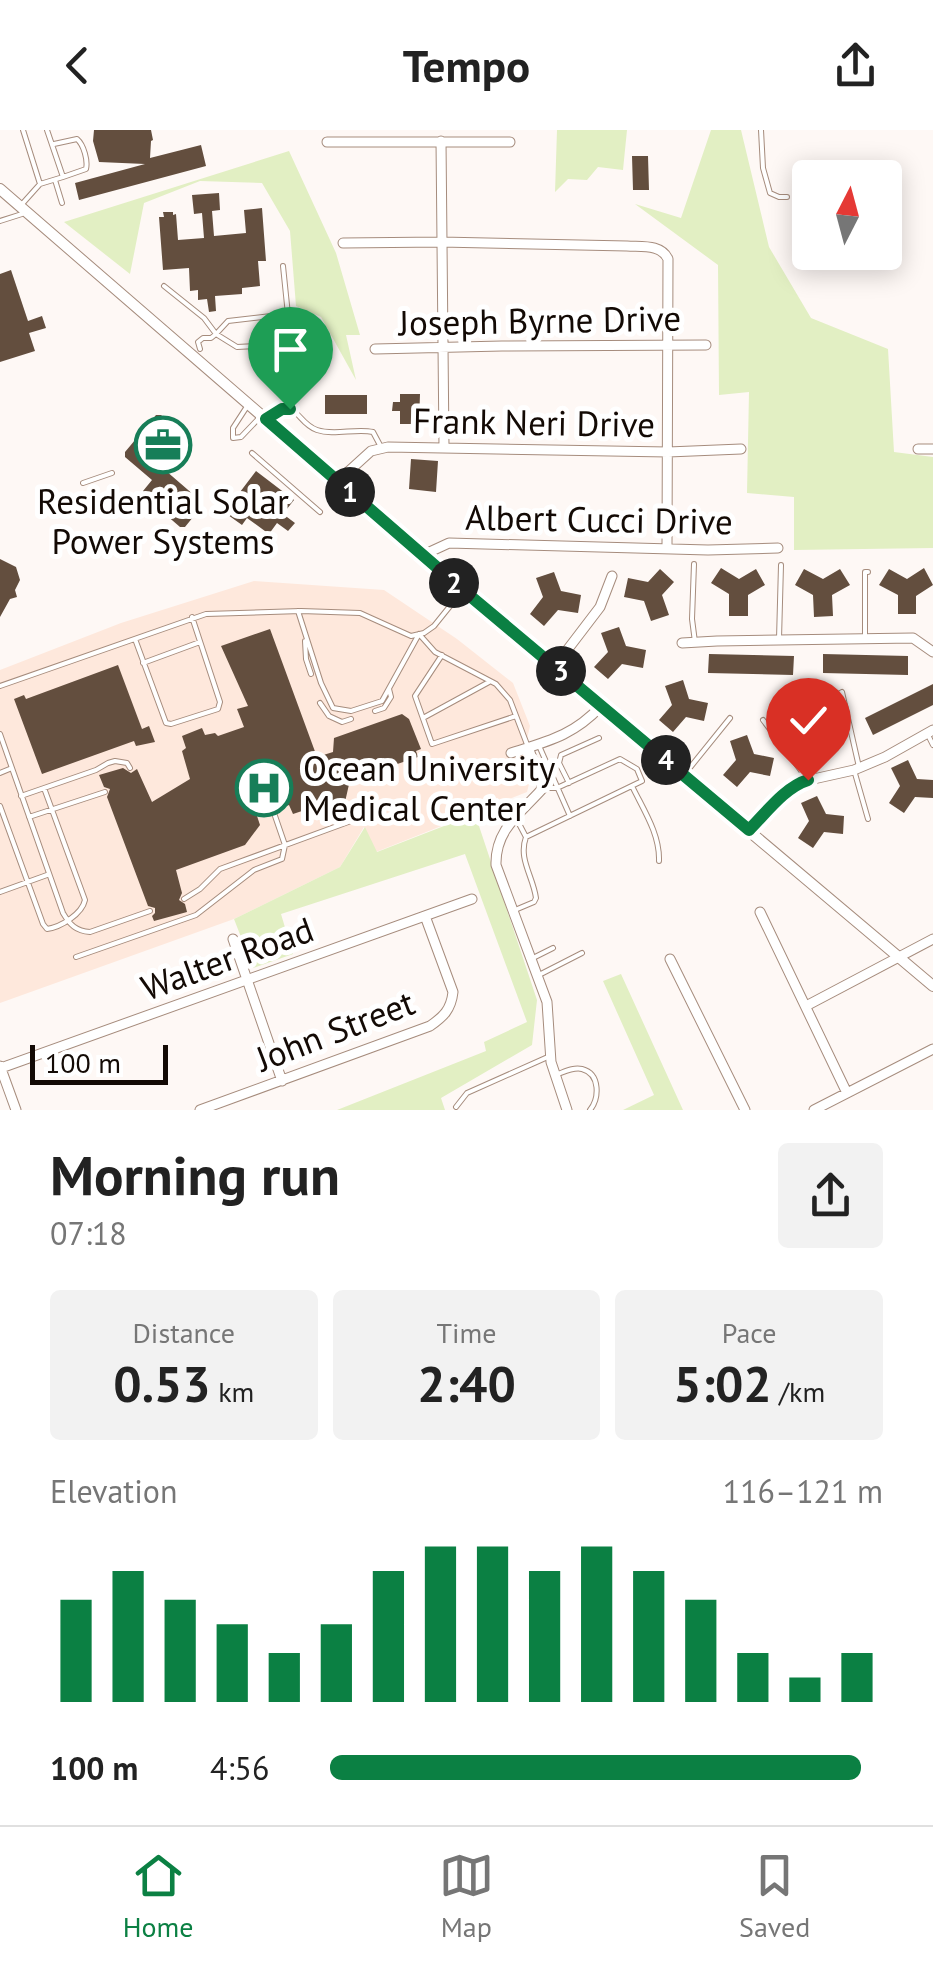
<!DOCTYPE html>
<meta charset="utf-8">
<style>
body{margin:0;font-family:"PT Sans",sans-serif;background:#f2f2f2;color:#222;height:100vh;display:flex;flex-direction:column;font-size:38px;white-space:nowrap}
*{box-sizing:border-box;margin:0}
p{font-size:32px;color:#767676}
.icon{flex:none;width:55px;height:55px;fill:none;stroke:currentColor;stroke-width:2;stroke-linecap:round;stroke-linejoin:round}
.map{position:relative;height:980px;overflow:hidden}
.side{display:flex;flex-direction:column;background:#fff;flex:1}
.side>*{flex:none}
.needle{width:65px;rotate:6deg}
.controls{position:absolute;left:792px;top:30px;display:grid;gap:20px}
.controls a{display:grid;place-items:center;width:110px;height:110px;border-radius:10px;background:#fff;box-shadow:0 5px 25px #0003;font-size:50px}
.scale{position:absolute;left:30px;bottom:25px;width:138px;box-sizing:border-box;padding-left:10px;border:5px solid #130a05;border-top:0;font-size:28px;line-height:35px;white-space:nowrap;color:#130a05;-webkit-text-stroke:8px #fff;paint-order:stroke}
.pin{position:absolute;display:grid;place-items:center;width:85px;height:85px;color:#fff;margin:-102px -42px;border-radius:50% 50% 50% 0;rotate:-45deg;box-shadow:0 0 10px #0007}
.pin .icon{rotate:45deg}
.km{position:absolute;width:50px;height:50px;margin:-25px;border-radius:50%;background:#222;color:#fff;font-size:28px;line-height:50px;text-align:center}
.round{display:grid;place-items:center;flex:none;width:105px;height:105px;border-radius:10px;background:#f2f2f2}
.summary{display:flex;align-items:center;justify-content:space-between;height:170px;padding:0 50px}
h1{font-size:55px;font-weight:600;line-height:75px}
.metrics{display:grid;grid-template-columns:repeat(3,1fr);gap:15px;height:170px;padding:10px 50px}
.metrics div{display:grid;align-content:center;border-radius:10px;background:#f2f2f2;text-align:center}
.metrics b{font-size:50px;font-weight:600}
.metrics small{font-size:28px;font-weight:400}
.metrics p{font-size:28px}
.chart{height:280px;padding:20px 50px}
.chart p{display:flex;justify-content:space-between}
.chart svg{width:100%;height:180px;margin-top:10px;stroke:#0b8043;stroke-width:6}
ul{padding:0 50px;list-style:none;font-size:32px}
li{display:grid;grid-template-columns:160px 120px 1fr;align-items:center;height:75px}
li i{height:25px;border-radius:12px;background:#0b8043}
header{display:flex;justify-content:space-between;align-items:center;height:130px;padding:0 50px;background:#fff;font-size:45px;font-weight:600}
.tabs{display:flex;justify-content:space-around;align-items:center;height:140px;border-top:2px solid #e0e0e0;background:#fff;font-size:28px;color:#767676}
.tabs a{display:grid;justify-items:center;gap:5px}
.tabs .current{color:#0b8043}
.map>svg:first-child{display:block}
.built{fill:#fee8dc}
.green{fill:#e2efc3}
.building{fill:#634e3e}
.lines{fill:none;stroke-linecap:round;stroke-linejoin:round}
.service-casing{stroke:#a68c7d;stroke-width:6}
.minor-casing{stroke:#a68c7d;stroke-width:11}
.tertiary-casing{stroke:#a68c7d;stroke-width:12}
.service{stroke:#fff;stroke-width:4}
.minor{stroke:#fff;stroke-width:9}
.tertiary{stroke:#fff;stroke-width:10}
.route-casing{stroke:#fff;stroke-width:20}
.route{stroke:#0b8043;stroke-width:12}
.labels{text-anchor:middle;dominant-baseline:central;stroke-width:10;stroke-linejoin:round;paint-order:stroke}
.street-label{font-size:35px;fill:#130a05;stroke:#fff}
.poi-label{font-size:35px;fill:#130a05;stroke:#fff}
</style>
<header><svg class="icon" aria-label="back" viewBox="0 0 24 24"><path d="M15 5l-7 7 7 7"/></svg>Tempo<svg class="icon" aria-label="share" viewBox="0 0 24 24"><path d="M12 15V3M7 8l5-5 5 5M5 13v7h14v-7"/></svg></header>
<div class="map">
<svg width="933" height="980" viewBox="0 0 933 980">
<rect width="100%" height="100%" fill="#fef8f5"/>
<path class="built" d="M 254,451 L 384,460 L 457,509 L 513,553 L 530,596 L 522,631 L 529,654 L 527,662 L 376,722 L 364,697 L 340,737 L 234,789 L 0,873 L 0,540 L 121,493 Z"/>
<path class="green" d="M 557,0 L 627,0 L 623,40 L 598,37 L 587,50 L 568,49 L 555,62 Z
M 711,0 L 741,0 L 769,117 L 811,188 L 888,219 L 894,322 L 933,327 L 933,418 L 794,420 L 794,367 L 747,363 L 749,262 L 719,265 L 718,135 L 635,74 L 681,88 Z
M 289,21 L 336,123 L 360,205 L 346,205 L 356,250 L 321,187 L 296,176 L 290,101 L 262,53 L 200,51 L 144,73 L 130,144 L 64,92 Z
M 475,684 L 537,870 L 532,915 L 441,968 L 445,980 L 337,980 L 486,921 L 484,912 L 527,892 L 465,724 L 281,784 L 293,824 L 253,838 L 234,789 L 340,737 L 365,697 L 377,722 Z
M 621,844 L 683,980 L 623,980 L 654,965 L 603,851 Z"/>
<path class="building" d="M 94,0 L 151,0 L 153,10 L 151,11 L 150,28 L 201,15 L 206,36 L 79,70 L 75,53 L 145,34 L 99,32 L 93,11 Z
M 632,26 L 648,26 L 649,60 L 633,60 Z
M 219,63 L 220,80 L 212,81 L 214,106 L 246,103 L 244,80 L 262,78 L 266,131 L 258,131 L 260,156 L 242,158 L 242,164 L 215,166 L 216,181 L 209,182 L 207,169 L 198,170 L 198,160 L 190,161 L 189,138 L 163,140 L 159,87 L 164,87 L 163,82 L 173,82 L 173,85 L 176,84 L 178,110 L 204,108 L 202,83 L 194,84 L 192,65 Z
M 11,140 L 28,191 L 42,186 L 46,198 L 29,203 L 35,221 L 0,232 L 0,144 Z
M 400,264 L 420,264 L 419,294 L 400,294 L 400,281 L 392,281 L 393,272 L 400,272 Z
M 325,265 L 367,265 L 367,284 L 325,284 Z
M 156,285 L 161,285 L 181,302 L 181,307 L 158,334 L 202,372 L 202,376 L 185,397 L 180,397 L 143,365 L 143,361 L 152,350 L 125,327 L 125,322 Z
M 411,329 L 438,331 L 436,362 L 409,359 Z
M 256,341 L 294,370 L 283,384 L 295,393 L 288,401 L 277,393 L 269,404 L 247,388 L 242,395 L 228,385 L 240,368 L 237,366 Z
M 0,429 L 16,437 L 20,450 L 15,460 L 17,467 L 10,469 L 0,487 Z
M 721,438 L 739,449 L 756,439 L 765,455 L 748,465 L 748,486 L 729,486 L 729,464 L 711,453 Z
M 924,438 L 933,455 L 916,466 L 916,484 L 898,484 L 898,465 L 879,455 L 889,439 L 907,449 Z
M 660,439 L 674,452 L 662,465 L 669,485 L 651,491 L 644,471 L 624,467 L 628,448 L 648,452 Z
M 804,439 L 823,449 L 840,439 L 850,455 L 832,465 L 833,486 L 814,487 L 813,465 L 795,455 Z
M 554,442 L 561,461 L 581,465 L 578,483 L 558,480 L 544,496 L 530,484 L 543,467 L 536,448 Z
M 619,497 L 626,516 L 646,520 L 643,538 L 622,534 L 608,549 L 594,537 L 608,522 L 601,503 Z
M 270,499 L 317,627 L 333,622 L 334,608 L 402,584 L 409,589 L 421,619 L 416,621 L 418,627 L 350,650 L 345,672 L 326,680 L 323,674 L 293,684 L 289,675 L 278,679 L 271,678 L 269,682 L 257,686 L 260,695 L 245,715 L 176,740 L 182,763 L 179,770 L 185,774 L 187,782 L 154,791 L 152,786 L 155,783 L 155,778 L 148,776 L 107,667 L 110,659 L 104,657 L 99,645 L 123,638 L 131,643 L 137,639 L 152,672 L 190,649 L 182,621 L 186,618 L 182,606 L 202,598 L 205,605 L 215,603 L 218,606 L 244,597 L 237,579 L 248,576 L 221,516 Z
M 709,524 L 794,526 L 793,545 L 708,543 Z
M 823,524 L 908,526 L 908,545 L 823,543 Z
M 118,535 L 142,599 L 149,596 L 155,612 L 136,616 L 134,611 L 42,644 L 14,569 L 24,565 L 26,569 Z
M 683,550 L 689,569 L 708,573 L 704,591 L 686,587 L 673,602 L 659,590 L 672,575 L 665,556 Z
M 933,554 L 933,575 L 873,605 L 865,588 Z
M 817,569 L 830,582 L 818,594 L 824,615 L 806,619 L 801,600 L 781,595 L 786,576 L 806,581 Z
M 747,605 L 754,624 L 774,628 L 770,646 L 750,642 L 737,657 L 723,645 L 736,630 L 730,611 Z
M 908,630 L 917,649 L 933,650 L 933,668 L 915,667 L 904,683 L 889,673 L 900,656 L 891,638 Z
M 817,666 L 826,684 L 844,686 L 843,704 L 824,702 L 813,718 L 798,708 L 809,691 L 801,673 Z"/>
<g class="lines">
<g class="service-casing">
<path id="service" d="M 23,0 L 40,54
M 761,0 L 763,38 L 770,63 L 779,67 L 787,67
M 54,14 L 77,9 C 84,15 88,31 86,39 L 63,47
M 55,50 L 62,73
M 23,73 L 40,54 L 63,47 L 47,0
M 0,91 L 22,84
M 164,156 L 204,188 L 216,204 L 228,191 L 288,184
M 200,219 L 198,212 L 203,208 L 211,208 L 216,204 L 237,217 L 291,214 L 283,136
M 246,278 L 233,298 L 233,308 L 241,307 L 261,286
M 270,287 C 299,267 295,292 317,300 C 334,306 356,298 373,302 L 381,317
M 252,323 L 320,382
M 83,353 L 112,343
M 694,434 L 692,489 L 695,512
M 298,481 L 321,553 L 333,578 L 351,581 L 382,571 L 419,504 L 435,522 L 496,554 L 510,570 L 528,617
M 865,508 L 865,442 L 868,442
M 135,509 L 166,593 L 171,594 L 218,579 L 220,572 L 192,487
M 779,509 L 781,435
M 305,511 L 306,529 L 311,544
M 442,525 L 415,566 L 432,614 L 516,586
M 143,533 L 200,512
M 0,556 L 206,484 L 301,481 L 360,483 L 411,506 L 424,503 L 434,496 L 463,460
M 831,569 L 842,562 L 859,637
M 320,573 L 329,586 L 342,592 L 351,589
M 375,581 L 384,578 L 391,567 L 389,559
M 423,588 L 489,552
M 763,590 L 808,650
M 927,603 L 933,615
M 0,604 L 63,783 C 70,795 76,801 90,802 L 150,781
M 540,618 L 570,686
M 854,640 L 868,689
M 0,643 L 12,638
M 684,645 L 730,588
M 569,653 L 559,633 L 561,625 L 599,608
M 632,656 C 643,679 660,704 659,731
M 21,666 L 96,640 L 108,633 L 115,631 L 127,633 L 130,638
M 0,676 L 43,794 L 47,799 C 61,797 82,784 85,770 L 44,658
M 29,687 L 105,662
M 526,707 L 642,651 L 637,639 L 620,629 L 557,658 L 543,658
M 0,762 L 47,745
M 184,769 L 200,759 L 220,739 L 370,684
M 515,780 L 534,772 L 536,768 C 533,746 518,729 526,707 L 516,688
M 76,827 L 196,785 L 254,740 L 282,729 L 285,715 L 274,683
M 531,829 L 553,818
M 537,846 L 582,823
M 558,944 C 566,941 574,937 582,939 C 601,944 599,969 590,980
M 456,977 L 467,963 L 550,926"/>
</g>
<g class="minor-casing">
<path id="minor" d="M 441,11 L 444,317
M 327,12 L 510,12
M 343,113 L 441,112 L 627,116 C 642,117 661,114 668,129 L 667,417
M 375,219 L 502,216 L 706,215
M 918,319 L 933,319
M 338,351 L 371,321 L 388,317 L 668,322 L 741,319
M 423,425 L 449,413 L 708,420 L 778,418
M 682,513 L 717,511 L 913,508 L 933,522
M 555,536 L 600,477 L 612,446
M 528,617 L 543,658 C 521,683 495,699 496,735 L 547,872 L 551,932 L 567,980
M 511,623 C 549,611 574,605 601,576
M 749,700 L 779,669 L 800,652 L 854,640 L 885,627 L 933,600
M 760,782 L 847,963
M 233,809 L 282,951
M 670,829 L 745,980
M 806,876 L 933,809
M 0,936 L 16,980
M 1,938 L 472,769
M 200,980 L 430,896 C 443,887 451,880 453,862 L 425,786
M 814,980 L 933,919"/>
</g>
<g class="tertiary-casing">
<path id="tertiary" d="M 0,59 L 463,460 L 933,856"/>
</g>
<use href="#service" class="service"/>
<use href="#minor" class="minor"/>
<use href="#tertiary" class="tertiary"/>
</g>
<g class="lines">
<g class="route-casing">
<path id="route" d="M 290,279 L 282,279 L 266,289 L 463,460 L 749,700 C 766,683 785,657 808,650"/>
</g>
<use href="#route" class="route"/>
</g>
<defs>
<g id="office-ring" transform="scale(2.875)"><circle r="9.5" fill="#fff" stroke="#177e58" stroke-width="1.5"/><path d="M-6-3h4V-5.5h4V-3h4V5H-6ZM-1-4.5V-3h2v-1.5ZM-6 0V1H6V0Z" fill="#177e58"/></g>
<g id="hospital-ring" transform="scale(2.875)"><circle r="9.5" fill="#fff" stroke="#177e58" stroke-width="1.5"/><path d="M-5-5h3v3.5h4V-5h3V5h-3V1.5h-4V5h-3Z" fill="#177e58"/></g>
</defs>
<g fill-rule="evenodd">
<use href="#office-ring" x="163" y="315"/>
<use href="#hospital-ring" x="264" y="658"/>
</g>
<g class="labels">
<g class="street-label">
<text transform="translate(540 190) rotate(-1)">Joseph Byrne Drive</text>
<text transform="translate(534 292) rotate(1)">Frank Neri Drive</text>
<text transform="translate(599 389) rotate(1)">Albert Cucci Drive</text>
<text transform="translate(227 828) rotate(-20)">Walter Road</text>
<text transform="translate(335 900) rotate(-21)">John Street</text>
</g>
<g class="poi-label">
<text x="163" y="371">Residential Solar<tspan x="163" dy="40">Power Systems</tspan></text>
<text x="303" y="638" text-anchor="start">Ocean University<tspan x="303" dy="40">Medical Center</tspan></text>
</g>
</g>
</svg>
<div class="controls">
<a><svg class="needle" viewBox="-14 -14 28 28"><path d="M0-13l5 13h-10z" fill="#e53935"/><path d="M0 13l5-13h-10z" fill="#767676"/></svg></a>
</div>
<div class="scale">100 m</div>
<div class="pin" style="left:290px;top:279px;background:#1e9e55"><svg class="icon" aria-label="arrive" viewBox="0 0 24 24"><path d="M6 21V4h12l-3 4 3 4H6"/></svg></div>
<div class="pin" style="left:808px;top:650px;background:#d93025"><svg class="icon" aria-label="check" viewBox="0 0 24 24"><path d="M5 12l5 5 9-10"/></svg></div>
<b class="km" style="left:350px;top:362px">1</b>
<b class="km" style="left:454px;top:453px">2</b>
<b class="km" style="left:561px;top:541px">3</b>
<b class="km" style="left:666px;top:630px">4</b>
</div>
<section class="side">
<div class="summary"><div><h1>Morning run</h1><p>07:18</p></div><a class="round"><svg class="icon" aria-label="share" viewBox="0 0 24 24"><path d="M12 15V3M7 8l5-5 5 5M5 13v7h14v-7"/></svg></a></div>
<div class="metrics">
<div><p>Distance</p><b>0.53<small> km</small></b></div>
<div><p>Time</p><b>2:40</b></div>
<div><p>Pace</p><b>5:02<small> /km</small></b></div>
</div>
<div class="chart"><p><span>Elevation</span>116–121 m</p>
<svg viewBox="0 0 160 44" preserveAspectRatio="none"><path d="M5 44V19M15 44V12M25 44V19M35 44V25M45 44V32M55 44V25M65 44V12M75 44V6M85 44V6M95 44V12M105 44V6M115 44V12M125 44V19M135 44V32M145 44V38M155 44V32"/></svg>
</div>
<ul>
<li><b>100 m</b>4:56<i style="width:96%"></i></li>
</ul>
</section>
<nav class="tabs">
<a class="current"><svg class="icon" aria-label="home" viewBox="0 0 24 24"><path d="M3 11l9-7 9 7M6 9v11h12V9"/></svg>Home</a>
<a><svg class="icon" aria-label="map" viewBox="0 0 24 24"><path d="M3 6l6-2 6 2 6-2v14l-6 2-6-2-6 2zM9 4v14M15 6v14"/></svg>Map</a>
<a><svg class="icon" aria-label="saved" viewBox="0 0 24 24"><path d="M7 4h10v16l-5-4-5 4z"/></svg>Saved</a>
</nav>
